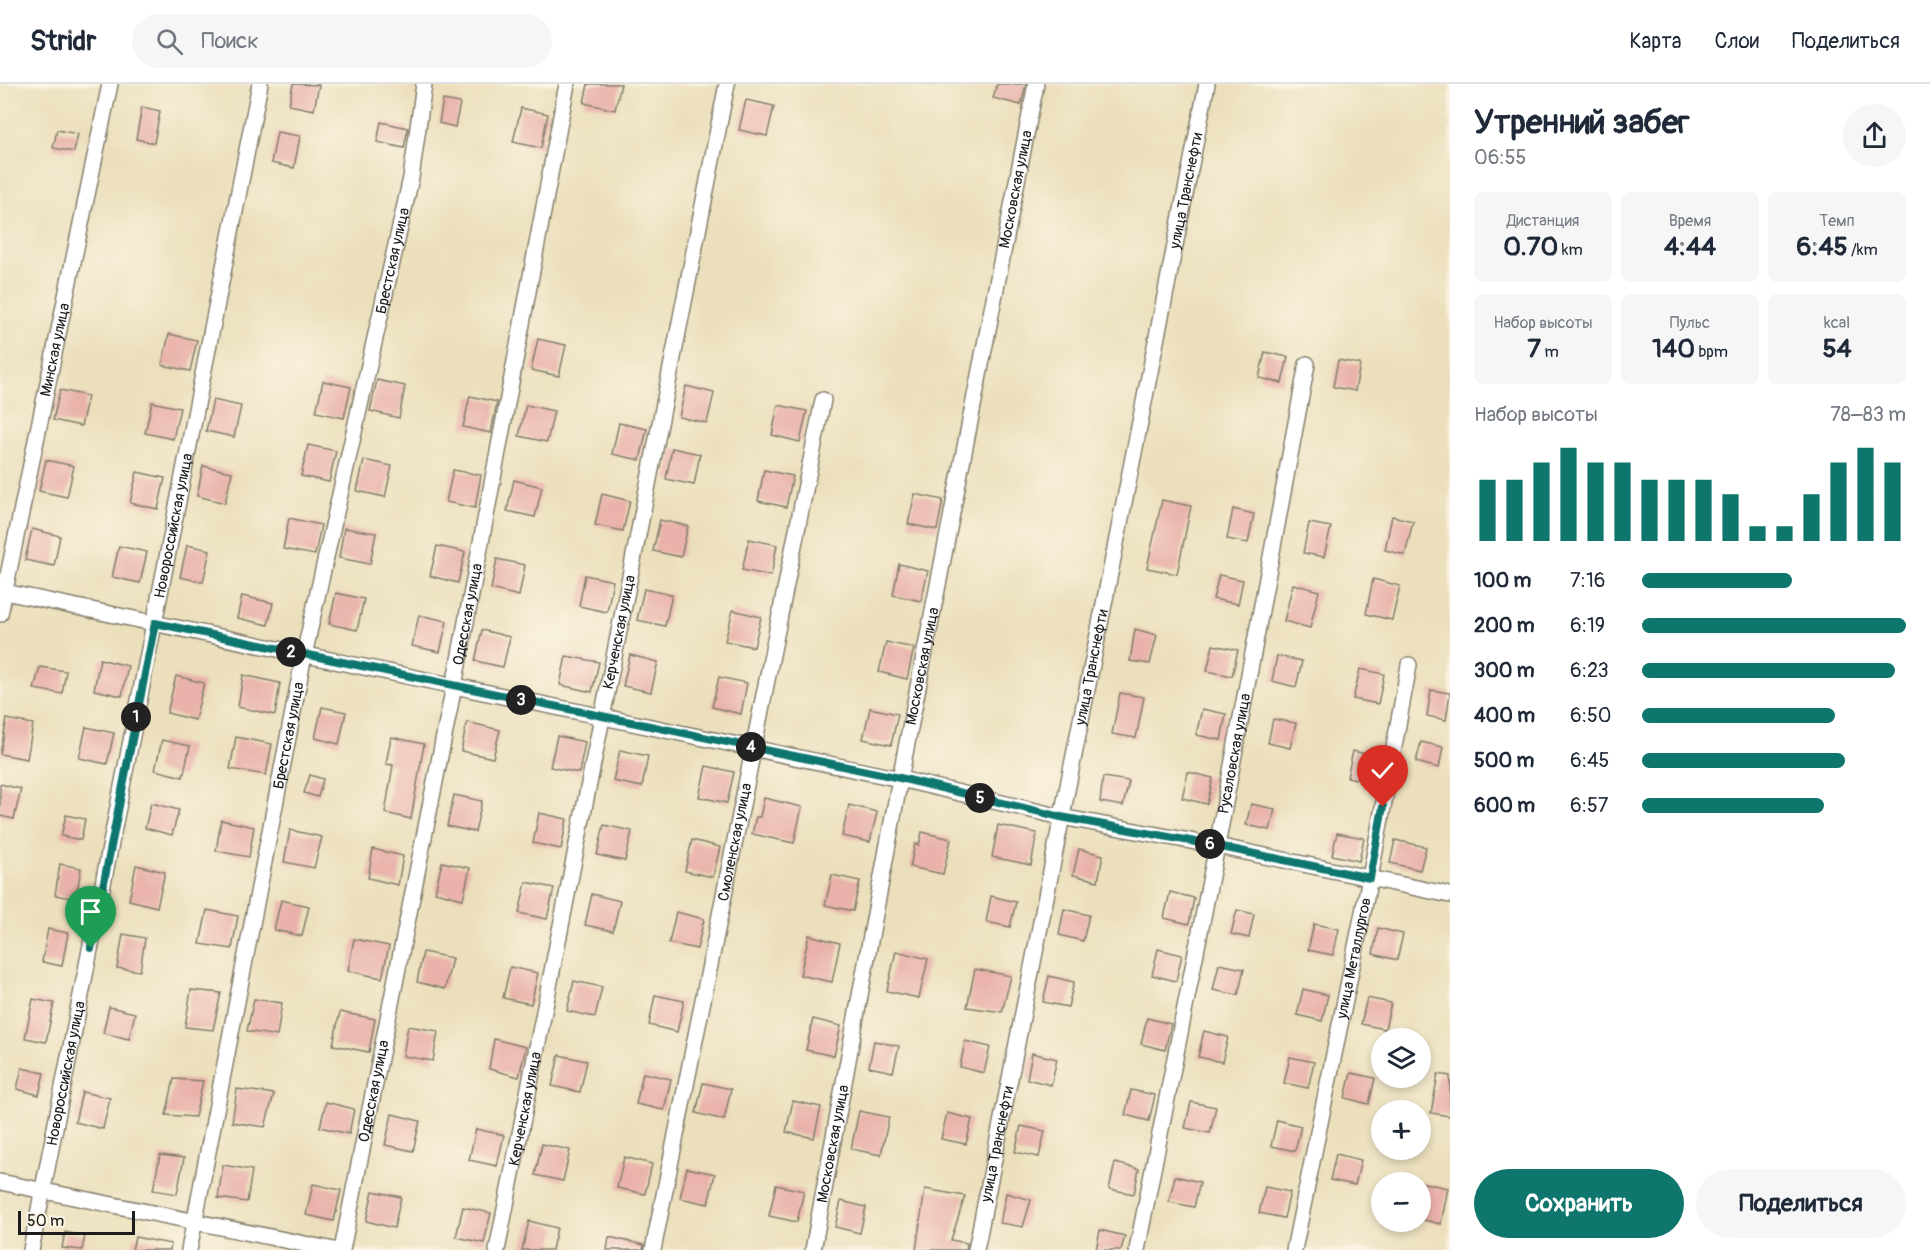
<!DOCTYPE html>
<html lang="ru">
<meta charset="utf-8">
<style>
body{margin:0;font-family:Pangolin,sans-serif;background:#f6f6f7;color:#1f2937;height:100vh;display:flex;flex-direction:column;font-size:22px;white-space:nowrap}
*{box-sizing:border-box;margin:0}
p{font-size:20px;color:#747a83}
.icon{flex:none;width:33px;height:33px;fill:none;stroke:currentColor;stroke-width:2;stroke-linecap:round;stroke-linejoin:round}
.map{position:relative;flex:1;overflow:hidden}
.panel{display:flex;flex-direction:column;background:#fff;width:480px}
.panel>*{flex:none}
.buttons{position:absolute;left:1371px;top:944px;display:grid;gap:12px}
.buttons a{display:grid;place-items:center;width:60px;height:60px;border-radius:50%;background:#fff;box-shadow:0 3px 9px #0003;font-size:30px}
.scale{position:absolute;left:18px;bottom:15px;width:117px;box-sizing:border-box;padding-left:6px;border:3px solid #1c1c1c;border-top:0;font-size:16px;line-height:21px;white-space:nowrap;color:#1c1c1c;-webkit-text-stroke:4px #fcf5e5;paint-order:stroke}
.pin{position:absolute;display:grid;place-items:center;width:51px;height:51px;color:#fff;margin:-62px -26px;border-radius:50% 50% 50% 0;rotate:-45deg;box-shadow:0 0 6px #0007}
.pin .icon{rotate:45deg}
.km{position:absolute;width:30px;height:30px;margin:-15px;border-radius:50%;background:#222;color:#fff;font-size:16px;line-height:30px;text-align:center}
.round{display:grid;place-items:center;flex:none;width:63px;height:63px;border-radius:32px;background:#f6f6f7}
.summary{display:flex;align-items:center;justify-content:space-between;height:102px;padding:0 24px}
h1{font-size:33px;font-weight:800;line-height:45px}
.stats{display:grid;grid-template-columns:repeat(3,1fr);gap:9px;height:102px;padding:6px 24px}
.stats div{display:grid;align-content:center;border-radius:9px;background:#f6f6f7;text-align:center}
.stats b{font-size:26px;font-weight:800}
.stats small{font-size:16px;font-weight:400}
.stats p{font-size:16px}
.chart{height:168px;padding:12px 24px}
.chart p{display:flex;justify-content:space-between}
.chart svg{width:100%;height:108px;margin-top:6px;stroke:#0f766e;stroke-width:6}
.cta{display:flex;gap:12px;margin-top:auto;padding:12px 24px}
.cta a{flex:1;height:69px;border-radius:36px;background:#0f766e;color:#fff;font-size:24px;font-weight:800;line-height:69px;text-align:center}
.cta a+a{background:#f6f6f7;color:#1f2937}
ul{padding:0 24px;list-style:none;font-size:20px}
li{display:grid;grid-template-columns:96px 72px 1fr;align-items:center;height:45px}
li i{height:15px;border-radius:8px;background:#0f766e}
header{display:flex;align-items:center;gap:36px;box-sizing:border-box;height:84px;padding:0 30px;background:#fff;border-bottom:2px solid #e0e1e3}
header strong{font-size:28px}
nav{display:flex;gap:33px;margin-inline-start:auto;font-size:21px}
.search{width:420px;height:54px;background:#f6f6f7;display:flex;align-items:center;gap:15px;box-sizing:border-box;padding:0 21px;border-radius:33px;color:#747a83;font-size:22px}
main{display:flex;flex:1;min-height:0}
.map>svg:first-child{display:block}
.building{fill:#e9b2aa}
.lines{fill:none;stroke-linecap:round;stroke-linejoin:round}
.minor-casing{stroke:#847e6c;stroke-width:18}
.minor{stroke:#fff;stroke-width:15}
.route-casing{stroke:#fff;stroke-width:12}
.route{stroke:#0f766e;stroke-width:8}
.labels{text-anchor:middle;dominant-baseline:central;stroke-width:5;stroke-linejoin:round;paint-order:stroke}
.street-label{font-size:15px;fill:#1c1c1c;stroke:#fcf5e5}
</style>
<header>
<strong>Stridr</strong>
<div class="search"><svg class="icon" aria-label="search" viewBox="0 0 24 24"><circle cx="10" cy="10" r="6"/><path d="M15 15l6 6"/></svg>Поиск</div>
<nav><a>Карта</a><a>Слои</a><a>Поделиться</a></nav>
</header>
<main>
<div class="map">
<svg width="1450" height="1166" viewBox="0 0 1450 1166">
<rect width="100%" height="100%" fill="#fcf5e5"/>
<filter id="ink" filterUnits="userSpaceOnUse"><feTurbulence type="fractalNoise" baseFrequency=".0167" numOctaves="2"/><feDisplacementMap in="SourceGraphic" scale="12" xChannelSelector="R" yChannelSelector="G"/><feConvolveMatrix kernelMatrix="1 2 1 2 8 2 1 2 1" color-interpolation-filters="sRGB"/></filter>
<filter id="wash" filterUnits="userSpaceOnUse"><feTurbulence type="fractalNoise" baseFrequency=".008" numOctaves="4" result="noise"/><feDisplacementMap in="SourceGraphic" scale="24" xChannelSelector="R" yChannelSelector="G"/><feGaussianBlur stdDeviation="1.35" result="paint"/><feColorMatrix in="noise" values="0 0 0 0 0 0 0 0 0 0 0 0 0 0 0 0 0 1.4 0 .05"/><feComposite in="paint" operator="in"/></filter>
<g filter="url(#wash)">
<rect width="100%" height="100%" fill="#ebdfbc"/>
<g id="blocks">
<path class="building" d="M 293,0 L 319,1 L 314,26 L 289,21 Z
M 588,0 L 621,0 L 615,26 L 584,19 Z
M 997,0 L 1026,0 L 1021,21 L 993,14 Z
M 443,16 L 460,19 L 455,43 L 439,39 Z
M 746,16 L 774,22 L 767,52 L 739,46 Z
M 142,23 L 160,27 L 154,59 L 136,55 Z
M 521,24 L 548,30 L 541,64 L 513,58 Z
M 381,38 L 408,44 L 404,64 L 377,58 Z
M 57,46 L 78,50 L 74,68 L 53,64 Z
M 277,48 L 300,52 L 294,84 L 271,79 Z
M 169,250 L 197,256 L 190,287 L 162,281 Z
M 538,255 L 566,261 L 559,292 L 531,286 Z
M 1265,268 L 1288,273 L 1282,299 L 1259,294 Z
M 1338,276 L 1360,280 L 1355,307 L 1333,303 Z
M 377,296 L 405,302 L 399,334 L 370,327 Z
M 323,297 L 351,303 L 344,334 L 316,328 Z
M 686,302 L 714,309 L 707,339 L 679,333 Z
M 60,306 L 88,312 L 81,342 L 53,336 Z
M 470,312 L 497,318 L 491,349 L 463,343 Z
M 213,316 L 241,322 L 234,353 L 206,347 Z
M 152,318 L 180,324 L 173,355 L 145,349 Z
M 526,321 L 554,327 L 547,358 L 519,352 Z
M 778,321 L 807,327 L 800,358 L 772,351 Z
M 619,339 L 647,345 L 640,376 L 612,370 Z
M 308,361 L 336,367 L 329,398 L 301,392 Z
M 672,364 L 700,370 L 694,401 L 666,395 Z
M 46,376 L 74,382 L 67,413 L 39,407 Z
M 364,376 L 392,382 L 385,413 L 357,407 Z
M 203,382 L 232,388 L 225,419 L 197,412 Z
M 453,386 L 481,391 L 475,424 L 446,418 Z
M 764,386 L 793,392 L 786,423 L 758,417 Z
M 137,388 L 165,394 L 158,425 L 130,419 Z
M 514,396 L 542,403 L 535,433 L 507,427 Z
M 602,410 L 630,417 L 623,447 L 595,441 Z
M 915,410 L 943,416 L 937,446 L 908,440 Z
M 1162,416 L 1191,422 L 1177,490 L 1147,484 Z
M 1233,425 L 1254,430 L 1248,459 L 1227,455 Z
M 1392,432 L 1413,437 L 1405,471 L 1385,466 Z
M 289,434 L 321,441 L 315,471 L 283,465 Z
M 660,436 L 688,442 L 681,473 L 653,467 Z
M 1309,439 L 1331,443 L 1324,473 L 1303,469 Z
M 344,444 L 376,449 L 370,480 L 339,474 Z
M 32,445 L 60,452 L 54,482 L 25,476 Z
M 749,455 L 777,461 L 771,492 L 742,486 Z
M 187,461 L 210,466 L 203,498 L 180,493 Z
M 119,462 L 147,468 L 140,499 L 112,493 Z
M 437,462 L 465,468 L 458,499 L 430,492 Z
M 497,475 L 525,481 L 519,512 L 491,505 Z
M 899,480 L 928,487 L 921,517 L 893,511 Z
M 585,491 L 613,497 L 607,528 L 579,522 Z
M 1219,491 L 1243,496 L 1238,520 L 1213,515 Z
M 1373,495 L 1400,502 L 1392,536 L 1366,530 Z
M 1293,500 L 1319,507 L 1310,544 L 1284,537 Z
M 644,505 L 672,511 L 665,542 L 637,536 Z
M 336,509 L 364,515 L 357,546 L 329,540 Z
M 242,512 L 273,519 L 268,541 L 237,534 Z
M 733,526 L 761,533 L 754,563 L 725,557 Z
M 419,531 L 447,537 L 440,568 L 412,562 Z
M 1135,545 L 1157,551 L 1150,580 L 1130,577 Z
M 482,546 L 510,553 L 503,583 L 475,577 Z
M 886,558 L 914,564 L 907,595 L 879,588 Z
M 1213,561 L 1238,566 L 1232,592 L 1207,587 Z
M 630,571 L 658,578 L 651,608 L 623,602 Z
M 566,572 L 599,578 L 592,608 L 560,601 Z
M 1277,572 L 1302,577 L 1296,603 L 1272,597 Z
M 100,575 L 128,582 L 122,612 L 94,606 Z
M 40,583 L 66,587 L 62,610 L 34,605 Z
M 1360,585 L 1384,590 L 1378,620 L 1353,615 Z
M 243,591 L 280,599 L 275,631 L 238,623 Z
M 176,592 L 204,599 L 195,636 L 167,629 Z
M 719,593 L 747,599 L 741,630 L 712,623 Z
M 1431,606 L 1450,609 L 1446,636 L 1427,632 Z
M 1120,609 L 1144,613 L 1136,654 L 1112,650 Z
M 322,623 L 346,628 L 339,660 L 315,654 Z
M 870,624 L 898,630 L 891,661 L 863,655 Z
M 1202,625 L 1226,630 L 1221,656 L 1196,651 Z
M 7,635 L 33,640 L 27,675 L 0,670 Z
M 1273,635 L 1296,639 L 1290,664 L 1268,659 Z
M 467,638 L 500,646 L 493,674 L 461,667 Z
M 86,643 L 114,649 L 107,680 L 79,674 Z
M 557,652 L 585,658 L 579,689 L 550,683 Z
M 236,653 L 272,660 L 266,691 L 230,685 Z
M 391,653 L 424,660 L 411,735 L 385,729 L 393,681 L 386,680 Z
M 162,656 L 190,662 L 183,693 L 155,686 Z
M 1421,658 L 1443,663 L 1439,684 L 1416,678 Z
M 620,666 L 648,672 L 642,703 L 613,697 Z
M 1353,667 L 1378,673 L 1372,699 L 1347,693 Z
M 706,682 L 734,688 L 727,719 L 699,713 Z
M 1188,688 L 1213,694 L 1207,720 L 1182,714 Z
M 310,691 L 323,695 L 318,713 L 304,709 Z
M 1103,693 L 1129,697 L 1123,722 L 1100,718 Z
M 0,700 L 21,705 L 14,735 L 0,732 Z
M 454,711 L 482,717 L 475,748 L 447,742 Z
M 764,714 L 802,723 L 794,759 L 752,750 L 756,733 L 760,733 Z
M 151,719 L 179,726 L 172,751 L 145,744 Z
M 1251,720 L 1275,725 L 1270,746 L 1246,741 Z
M 849,721 L 877,728 L 870,758 L 842,752 Z
M 539,729 L 567,735 L 561,765 L 533,759 Z
M 66,731 L 85,735 L 81,756 L 61,752 Z
M 221,736 L 254,743 L 249,773 L 216,767 Z
M 604,741 L 632,747 L 625,777 L 597,771 Z
M 998,741 L 1037,749 L 1031,781 L 992,773 Z
M 290,746 L 322,753 L 314,784 L 284,778 Z
M 922,748 L 951,755 L 943,790 L 910,783 L 915,760 L 919,761 Z
M 1337,749 L 1364,754 L 1359,777 L 1332,771 Z
M 692,756 L 720,763 L 713,793 L 685,787 Z
M 1395,756 L 1426,763 L 1420,786 L 1390,779 Z
M 373,765 L 403,772 L 398,801 L 368,794 Z
M 1079,765 L 1103,771 L 1098,797 L 1073,791 Z
M 442,778 L 470,784 L 463,815 L 435,808 Z
M 60,780 L 81,784 L 76,815 L 55,811 Z
M 136,781 L 165,788 L 157,823 L 129,816 Z
M 832,791 L 860,797 L 853,827 L 825,821 Z
M 526,798 L 554,804 L 547,835 L 519,829 Z
M 1170,808 L 1194,814 L 1189,840 L 1164,834 Z
M 592,810 L 620,817 L 613,847 L 585,841 Z
M 991,812 L 1016,818 L 1010,843 L 986,838 Z
M 281,816 L 309,822 L 302,852 L 274,846 Z
M 1064,825 L 1089,831 L 1083,857 L 1059,851 Z
M 207,826 L 238,832 L 232,865 L 200,860 Z
M 1237,826 L 1254,830 L 1249,854 L 1231,850 Z
M 676,828 L 704,835 L 697,865 L 669,859 Z
M 1314,840 L 1339,845 L 1333,871 L 1308,866 Z
M 1378,844 L 1403,850 L 1397,876 L 1373,870 Z
M 48,845 L 68,849 L 62,882 L 42,878 Z
M 123,850 L 145,854 L 140,887 L 117,884 Z
M 809,851 L 840,859 L 832,898 L 800,891 Z
M 354,855 L 389,862 L 382,894 L 348,887 Z
M 1158,865 L 1182,871 L 1176,897 L 1152,891 Z
M 896,867 L 928,875 L 919,914 L 887,907 Z
M 423,868 L 452,874 L 445,905 L 417,898 Z
M 1219,880 L 1244,885 L 1238,911 L 1213,906 Z
M 510,883 L 538,889 L 531,920 L 503,914 Z
M 975,885 L 1011,892 L 1002,928 L 967,923 Z
M 1049,892 L 1074,898 L 1068,923 L 1043,918 Z
M 574,897 L 602,903 L 595,933 L 567,927 Z
M 1303,905 L 1328,911 L 1322,937 L 1297,931 Z
M 191,906 L 221,909 L 213,946 L 185,943 Z
M 655,911 L 684,917 L 677,948 L 649,941 Z
M 1367,914 L 1391,919 L 1385,945 L 1361,940 Z
M 33,915 L 54,919 L 46,958 L 25,954 Z
M 254,915 L 282,919 L 277,952 L 247,947 Z
M 109,923 L 135,929 L 129,955 L 103,949 Z
M 340,928 L 375,935 L 369,968 L 333,961 Z
M 1147,934 L 1171,940 L 1165,966 L 1141,960 Z
M 813,935 L 841,942 L 834,972 L 806,966 Z
M 408,942 L 438,947 L 433,977 L 403,972 Z
M 1204,947 L 1228,953 L 1222,978 L 1198,973 Z
M 494,955 L 526,963 L 519,993 L 489,985 Z
M 874,957 L 899,962 L 893,988 L 869,983 Z
M 965,957 L 990,963 L 984,989 L 960,983 Z
M 1032,969 L 1057,975 L 1051,1001 L 1027,995 Z
M 559,971 L 587,977 L 580,1008 L 552,1002 Z
M 1290,973 L 1314,978 L 1308,1004 L 1284,999 Z
M 22,984 L 44,989 L 39,1011 L 17,1005 Z
M 643,989 L 671,995 L 664,1026 L 636,1020 Z
M 1351,989 L 1375,994 L 1369,1020 L 1345,1014 Z
M 1438,990 L 1450,992 L 1450,1032 L 1431,1029 Z
M 174,995 L 203,997 L 195,1033 L 166,1031 Z
M 703,999 L 731,1005 L 724,1036 L 696,1029 Z
M 237,1005 L 274,1010 L 265,1043 L 232,1038 Z
M 1131,1006 L 1155,1011 L 1149,1037 L 1125,1031 Z
M 82,1008 L 110,1014 L 103,1045 L 75,1038 Z
M 793,1017 L 821,1023 L 814,1054 L 786,1048 Z
M 326,1018 L 354,1025 L 349,1050 L 320,1043 Z
M 1191,1018 L 1216,1023 L 1210,1049 L 1185,1044 Z
M 859,1027 L 889,1033 L 881,1071 L 851,1065 Z
M 947,1029 L 972,1035 L 966,1060 L 941,1055 Z
M 392,1030 L 420,1037 L 413,1067 L 385,1061 Z
M 1277,1036 L 1301,1042 L 1295,1067 L 1271,1062 Z
M 1021,1042 L 1045,1047 L 1039,1073 L 1015,1068 Z
M 476,1045 L 504,1051 L 497,1082 L 469,1076 Z
M 542,1060 L 570,1066 L 563,1097 L 535,1091 Z
M 1336,1070 L 1361,1076 L 1355,1101 L 1330,1096 Z
M 160,1071 L 184,1074 L 177,1110 L 153,1106 Z
M 624,1073 L 652,1080 L 645,1110 L 617,1104 Z
M 1115,1079 L 1139,1085 L 1134,1110 L 1109,1105 Z
M 223,1081 L 252,1086 L 247,1118 L 218,1114 Z
M 687,1084 L 715,1090 L 708,1120 L 680,1114 Z
M 1175,1092 L 1200,1098 L 1194,1123 L 1169,1118 Z
M 1420,1098 L 1448,1104 L 1441,1140 L 1420,1135 Z
M 313,1100 L 341,1106 L 334,1137 L 306,1131 Z
M 776,1101 L 804,1107 L 797,1138 L 769,1132 Z
M 1265,1103 L 1290,1108 L 1284,1134 L 1259,1129 Z
M 925,1105 L 965,1112 L 951,1156 L 967,1159 L 966,1166 L 916,1166 Z
M 373,1107 L 401,1113 L 394,1144 L 366,1137 Z
M 1006,1109 L 1031,1116 L 1023,1143 L 1000,1139 Z
M 841,1117 L 866,1123 L 860,1149 L 835,1143 Z
M 463,1123 L 491,1129 L 484,1159 L 456,1153 Z
M 529,1137 L 557,1144 L 552,1166 L 522,1166 Z
M 1100,1146 L 1125,1152 L 1121,1166 L 1096,1166 Z
M 65,1148 L 85,1152 L 82,1166 L 62,1164 Z
M 135,1153 L 171,1160 L 170,1166 L 132,1166 Z
M 609,1153 L 644,1161 L 643,1166 L 607,1166 Z"/>
</g>
</g>
<g filter="url(#ink)">
<use href="#blocks" fill-opacity="0" stroke="#847e6c" stroke-width="1.5"/>
<g class="lines">
<g class="minor-casing">
<g id="minor">
<path d="M 0,507 L 900,695 L 1061,733 L 1217,762 L 1450,811"/>
<path id="s1" d="M 0,530 L 110,0"/>
<path d="M 0,1098 L 334,1166"/>
<path id="s2" d="M 31,1166 L 260,0"/>
<path id="s3" d="M 189,1166 L 304,571 L 411,94 L 424,0"/>
<path id="s4" d="M 342,1166 L 454,602 L 567,0"/>
<path id="s5" d="M 497,1166 L 727,0"/>
<path id="s6" d="M 653,1166 L 823,316"/>
<path id="s7" d="M 813,1166 L 900,695 L 1036,0"/>
<path id="s8" d="M 976,1166 L 1207,0"/>
<path id="s9" d="M 1137,1166 L 1217,762 L 1307,280"/>
<path id="s10" d="M 1294,1166 L 1370,794 L 1409,581"/>
</g>
</g>
<use href="#minor" class="minor"/>
</g>
</g>
<g class="lines" filter="url(#ink)">
<g class="route-casing">
<path id="route" d="M 91,864 L 155,539 L 900,694 L 1061,733 L 1217,762 L 1370,794 L 1383,723"/>
</g>
<use href="#route" class="route"/>
</g>
<g class="labels">
<g class="street-label">
<text stroke="none"><textPath href="#s7" startOffset="1080">Московская улица</textPath></text>
<text stroke="none"><textPath href="#s8" startOffset="1080">улица Транснефти</textPath></text>
<text stroke="none"><textPath href="#s3" startOffset="1010">Брестская улица</textPath></text>
<text stroke="none"><textPath href="#s1" startOffset="270">Минская улица</textPath></text>
<text stroke="none"><textPath href="#s2" startOffset="738">Новороссийская улица</textPath></text>
<text stroke="none"><textPath href="#s4" startOffset="648">Одесская улица</textPath></text>
<text stroke="none"><textPath href="#s5" startOffset="630">Керченская улица</textPath></text>
<text stroke="none"><textPath href="#s7" startOffset="594">Московская улица</textPath></text>
<text stroke="none"><textPath href="#s8" startOffset="594">улица Транснефти</textPath></text>
<text stroke="none"><textPath href="#s3" startOffset="524">Брестская улица</textPath></text>
<text stroke="none"><textPath href="#s9" startOffset="506">Русаловская улица</textPath></text>
<text stroke="none"><textPath href="#s6" startOffset="416">Смоленская улица</textPath></text>
<text stroke="none"><textPath href="#s10" startOffset="298">улица Металлургов</textPath></text>
<text stroke="none"><textPath href="#s2" startOffset="180">Новороссийская улица</textPath></text>
<text stroke="none"><textPath href="#s4" startOffset="162">Одесская улица</textPath></text>
<text stroke="none"><textPath href="#s5" startOffset="144">Керченская улица</textPath></text>
<text stroke="none"><textPath href="#s7" startOffset="108">Московская улица</textPath></text>
<text stroke="none"><textPath href="#s8" startOffset="108">улица Транснефти</textPath></text>
</g>
</g>
</svg>
<div class="buttons">
<a><svg class="icon" aria-label="layers" viewBox="0 0 24 24"><path d="M12 4l9 5-9 5-9-5zM3 14l9 5 9-5"/></svg></a>
<a>+</a>
<a>−</a>
</div>
<div class="scale">50 m</div>
<div class="pin" style="left:91px;top:864px;background:#1e9e55"><svg class="icon" aria-label="arrive" viewBox="0 0 24 24"><path d="M6 21V4h12l-3 4 3 4H6"/></svg></div>
<div class="pin" style="left:1383px;top:723px;background:#d93025"><svg class="icon" aria-label="check" viewBox="0 0 24 24"><path d="M5 12l5 5 9-10"/></svg></div>
<b class="km" style="left:136px;top:633px">1</b>
<b class="km" style="left:291px;top:568px">2</b>
<b class="km" style="left:521px;top:616px">3</b>
<b class="km" style="left:751px;top:663px">4</b>
<b class="km" style="left:980px;top:714px">5</b>
<b class="km" style="left:1210px;top:760px">6</b>
</div>
<section class="panel">
<div class="summary"><div><h1>Утренний забег</h1><p>06:55</p></div><a class="round"><svg class="icon" aria-label="share" viewBox="0 0 24 24"><path d="M12 15V3M7 8l5-5 5 5M5 13v7h14v-7"/></svg></a></div>
<div class="stats">
<div><p>Дистанция</p><b>0.70<small> km</small></b></div>
<div><p>Время</p><b>4:44</b></div>
<div><p>Темп</p><b>6:45<small> /km</small></b></div>
</div>
<div class="stats">
<div><p>Набор высоты</p><b>7<small> m</small></b></div>
<div><p>Пульс</p><b>140<small> bpm</small></b></div>
<div><p>kcal</p><b>54</b></div>
</div>
<div class="chart"><p><span>Набор высоты</span>78–83 m</p>
<svg viewBox="0 0 160 44" preserveAspectRatio="none"><path d="M5 44V19M15 44V19M25 44V12M35 44V6M45 44V12M55 44V12M65 44V19M75 44V19M85 44V19M95 44V25M105 44V38M115 44V38M125 44V25M135 44V12M145 44V6M155 44V12"/></svg>
</div>
<ul>
<li><b>100 m</b>7:16<i style="width:57%"></i></li>
<li><b>200 m</b>6:19<i style="width:100%"></i></li>
<li><b>300 m</b>6:23<i style="width:96%"></i></li>
<li><b>400 m</b>6:50<i style="width:73%"></i></li>
<li><b>500 m</b>6:45<i style="width:77%"></i></li>
<li><b>600 m</b>6:57<i style="width:69%"></i></li>
</ul>
<div class="cta"><a>Сохранить</a><a>Поделиться</a></div>
</section>
</main>
